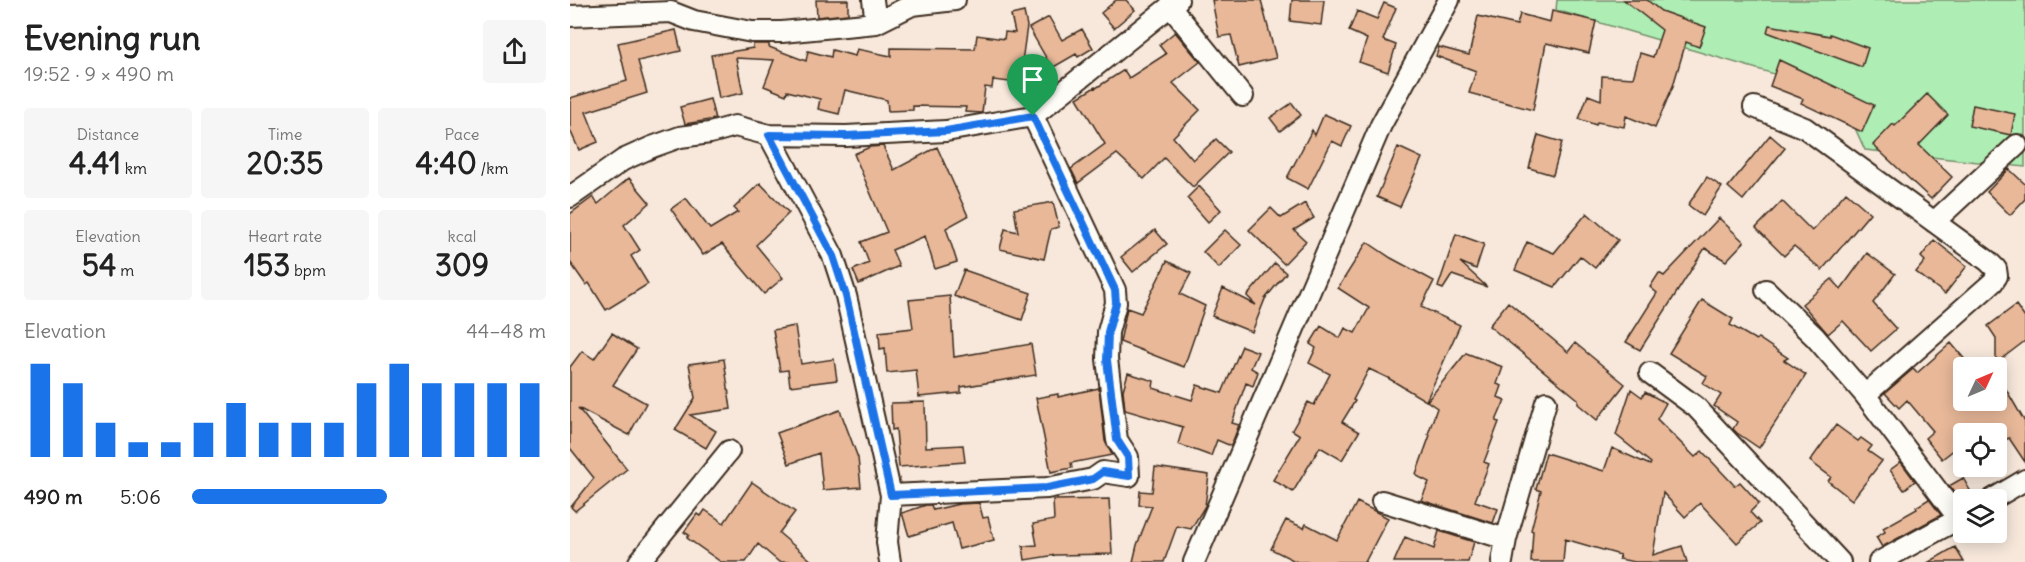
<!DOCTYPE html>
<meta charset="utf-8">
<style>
body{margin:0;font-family:Delius,sans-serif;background:#f6f6f6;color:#222;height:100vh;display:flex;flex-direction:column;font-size:22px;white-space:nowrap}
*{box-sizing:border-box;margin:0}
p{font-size:20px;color:#767676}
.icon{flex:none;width:33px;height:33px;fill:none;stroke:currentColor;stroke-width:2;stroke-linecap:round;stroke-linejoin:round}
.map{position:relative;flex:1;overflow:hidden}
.side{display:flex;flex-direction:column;background:#fff;width:570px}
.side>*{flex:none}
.needle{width:39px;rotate:46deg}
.buttons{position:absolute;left:1383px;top:357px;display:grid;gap:12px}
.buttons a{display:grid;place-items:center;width:54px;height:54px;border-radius:6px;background:#fff;box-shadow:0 3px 15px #0003;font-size:30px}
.pin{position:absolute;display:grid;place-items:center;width:51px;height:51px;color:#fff;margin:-62px -26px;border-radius:50% 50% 50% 0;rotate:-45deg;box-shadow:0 0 6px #0007}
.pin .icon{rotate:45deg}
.round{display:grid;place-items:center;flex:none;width:63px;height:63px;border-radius:6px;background:#f6f6f6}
.overview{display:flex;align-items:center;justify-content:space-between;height:102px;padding:0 24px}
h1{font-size:33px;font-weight:700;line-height:45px}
.stats{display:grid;grid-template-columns:repeat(3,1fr);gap:9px;height:102px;padding:6px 24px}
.stats div{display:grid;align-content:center;border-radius:6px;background:#f6f6f6;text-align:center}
.stats b{font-size:30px;font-weight:700}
.stats small{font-size:16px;font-weight:400}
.stats p{font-size:16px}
.chart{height:168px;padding:12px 24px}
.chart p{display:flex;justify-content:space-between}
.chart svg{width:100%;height:108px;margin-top:6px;stroke:#1a73e8;stroke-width:6}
ul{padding:0 24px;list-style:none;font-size:20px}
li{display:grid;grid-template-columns:96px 72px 1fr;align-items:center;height:45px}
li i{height:15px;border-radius:8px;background:#1a73e8}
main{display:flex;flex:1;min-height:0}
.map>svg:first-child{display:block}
.green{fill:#aeedb4;stroke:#748c69;stroke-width:1.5}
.building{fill:#e8b899;stroke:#3b2a1e;stroke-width:1.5}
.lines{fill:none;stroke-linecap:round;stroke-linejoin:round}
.street-casing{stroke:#3b2a1e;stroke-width:24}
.street{stroke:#fdfcf7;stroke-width:20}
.route-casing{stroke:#fff;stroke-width:12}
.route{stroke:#1a73e8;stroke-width:8}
</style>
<main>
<section class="side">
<div class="overview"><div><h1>Evening run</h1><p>19:52 · 9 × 490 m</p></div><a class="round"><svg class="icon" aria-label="share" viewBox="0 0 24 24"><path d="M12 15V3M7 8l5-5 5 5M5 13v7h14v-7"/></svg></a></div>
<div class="stats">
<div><p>Distance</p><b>4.41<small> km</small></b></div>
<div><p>Time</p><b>20:35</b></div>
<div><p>Pace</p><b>4:40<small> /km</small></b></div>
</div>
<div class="stats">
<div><p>Elevation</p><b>54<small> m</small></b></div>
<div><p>Heart rate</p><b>153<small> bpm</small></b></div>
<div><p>kcal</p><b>309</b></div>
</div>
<div class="chart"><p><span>Elevation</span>44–48 m</p>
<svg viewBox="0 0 160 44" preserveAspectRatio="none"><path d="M5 44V6M15 44V14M25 44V30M35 44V38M45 44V38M55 44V30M65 44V22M75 44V30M85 44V30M95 44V30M105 44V14M115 44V6M125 44V14M135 44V14M145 44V14M155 44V14"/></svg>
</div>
<ul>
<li><b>490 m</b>5:06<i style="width:55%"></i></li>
</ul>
</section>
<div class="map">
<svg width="1455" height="562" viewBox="0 0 1455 562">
<rect width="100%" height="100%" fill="#f7e8db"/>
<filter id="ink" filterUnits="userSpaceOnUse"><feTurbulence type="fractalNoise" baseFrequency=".0167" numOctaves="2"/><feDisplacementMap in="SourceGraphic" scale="12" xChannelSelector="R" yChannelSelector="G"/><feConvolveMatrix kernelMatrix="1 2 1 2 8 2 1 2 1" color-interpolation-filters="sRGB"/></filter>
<g filter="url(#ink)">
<path class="green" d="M 987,0 L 1455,0 L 1455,167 L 1295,150 L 1269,93 L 986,10 Z"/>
<path class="building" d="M 246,0 L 278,0 L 278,14 L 247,17 Z
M 546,0 L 556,0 L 565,10 L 544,28 L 531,13 Z
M 642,0 L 691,0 L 706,58 L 669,67 L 661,35 L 649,37 Z
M 722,0 L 754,0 L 751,25 L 720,21 Z
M 1054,0 L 1077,0 L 1091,11 L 1136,27 L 1129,47 L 1116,42 L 1103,86 L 1085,128 L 1056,116 L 1054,127 L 1027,122 L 1026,125 L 1009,119 L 1018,95 L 1031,100 L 1032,76 L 1063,78 L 1070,53 L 1083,57 L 1092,30 Z
M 814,3 L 826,8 L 813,40 L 826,45 L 818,72 L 789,62 L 797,39 L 779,31 L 787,11 L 807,19 Z
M 982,11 L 1026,21 L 1019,53 L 976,43 L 963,110 L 899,93 L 906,71 L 866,56 L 869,47 L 899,55 L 908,16 L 947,25 L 950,14 L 980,22 Z
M 454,12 L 457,26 L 449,83 L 423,80 L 422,88 L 415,87 L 412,113 L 395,112 L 396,107 L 343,106 L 343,110 L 318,111 L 317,100 L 275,90 L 269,114 L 248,109 L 250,99 L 217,91 L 216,95 L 194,86 L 204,60 L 166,58 L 173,93 L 149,98 L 141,55 L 183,48 L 183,44 L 199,44 L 199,47 L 236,61 L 238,51 L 261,57 L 262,50 L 285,56 L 287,49 L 321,56 L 321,48 L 405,49 L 407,35 L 434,39 L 435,32 L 445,33 L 441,15 Z
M 479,17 L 492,40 L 512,29 L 523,48 L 508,57 L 506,54 L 482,68 L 459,28 Z
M 1199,25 L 1260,36 L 1260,34 L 1298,48 L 1292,67 L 1197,32 Z
M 106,30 L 111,51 L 68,61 L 77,93 L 16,112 L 28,142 L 9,150 L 0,130 L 0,98 L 57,81 L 48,43 Z
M 605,32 L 630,62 L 603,83 L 630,110 L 603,137 L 623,160 L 646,139 L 659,152 L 623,187 L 594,158 L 574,179 L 547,154 L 508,183 L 501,169 L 535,144 L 507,98 L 525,87 L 526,88 L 554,70 L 559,78 L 596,54 L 589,45 Z
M 1209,60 L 1304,105 L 1292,132 L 1231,103 L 1233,99 L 1200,86 Z
M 1357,94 L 1378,115 L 1349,145 L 1382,177 L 1361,199 L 1303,145 L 1323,124 L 1325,126 Z
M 140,99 L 145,119 L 115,124 L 110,107 Z
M 722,103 L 731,115 L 710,131 L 700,118 Z
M 1403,105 L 1445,114 L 1441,135 L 1399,126 Z
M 754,114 L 781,126 L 772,146 L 762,141 L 738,189 L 717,178 L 742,130 L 745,135 Z
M 968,135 L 992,142 L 983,175 L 959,168 Z
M 1200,135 L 1215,148 L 1173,200 L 1158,187 Z
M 313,146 L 324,170 L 367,147 L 398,216 L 376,228 L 387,262 L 365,269 L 355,236 L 322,250 L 329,266 L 289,284 L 283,270 L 299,263 L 291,242 L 317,232 L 284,154 L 300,147 Z
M 828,147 L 852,158 L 830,207 L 807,197 Z
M 1439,169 L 1455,184 L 1455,199 L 1440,215 L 1417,192 Z
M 1137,177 L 1152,187 L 1133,216 L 1118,205 Z
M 59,178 L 80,203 L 54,225 L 70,250 L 61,256 L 78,284 L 36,310 L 19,283 L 16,285 L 0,262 L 0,214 L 23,197 L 28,204 Z
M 190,183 L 219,213 L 186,245 L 213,278 L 194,294 L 152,244 L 133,255 L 101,209 L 116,198 L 140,229 L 168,212 L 164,208 Z
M 629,186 L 651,210 L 638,222 L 617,198 Z
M 1276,192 L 1300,213 L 1252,270 L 1224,246 L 1214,256 L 1186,228 L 1212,201 L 1242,231 Z
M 483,202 L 489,227 L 481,229 L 474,259 L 430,249 L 435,229 L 448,232 L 444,209 Z
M 735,203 L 744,218 L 724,230 L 736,241 L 714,264 L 679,230 L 701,208 L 711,218 Z
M 1017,213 L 1048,240 L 1025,268 L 1010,256 L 985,287 L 945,270 L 957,242 L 984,253 Z
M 1149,218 L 1174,242 L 1156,261 L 1135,248 L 1070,350 L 1056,342 L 1087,293 L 1080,287 L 1089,273 L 1094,276 Z
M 585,230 L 597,244 L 563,272 L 551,257 Z
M 655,230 L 671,245 L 649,268 L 633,252 Z
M 886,234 L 914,244 L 906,269 L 890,262 L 917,287 L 882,275 L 873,289 L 868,287 Z
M 1364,240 L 1397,266 L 1375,294 L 1346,272 L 1355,261 L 1351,257 Z
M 797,242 L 821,258 L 864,281 L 851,307 L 890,325 L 856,401 L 818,378 L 799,369 L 783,400 L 785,401 L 772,422 L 789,432 L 772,460 L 750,447 L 723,492 L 703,480 L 730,435 L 722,430 L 738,402 L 744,405 L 760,374 L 739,363 L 746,348 L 740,344 L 751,326 L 770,338 L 775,328 L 785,333 L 799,308 L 768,288 Z
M 1297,253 L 1325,274 L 1303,303 L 1326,329 L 1301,351 L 1273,321 L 1258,334 L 1232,304 L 1262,279 L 1271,289 Z
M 597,261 L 621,273 L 610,294 L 635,306 L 614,367 L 550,342 L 557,308 L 571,313 Z
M 705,263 L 716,273 L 695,299 L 682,332 L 642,316 L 653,288 L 686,305 L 677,296 Z
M 394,270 L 461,293 L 452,320 L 384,296 Z
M 380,296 L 384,357 L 461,344 L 466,375 L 391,387 L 391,393 L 349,397 L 346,370 L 317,373 L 315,348 L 310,349 L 309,332 L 343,328 L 339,300 Z
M 1132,300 L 1163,319 L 1160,325 L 1186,340 L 1188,338 L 1218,358 L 1214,360 L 1236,375 L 1189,448 L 1167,433 L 1163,429 L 1167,422 L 1144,406 L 1151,395 L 1133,383 L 1137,376 L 1099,353 Z
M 938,302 L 998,352 L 1005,343 L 1055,384 L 1027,420 L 1008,404 L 1008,399 L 919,326 Z
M 1446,305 L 1455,318 L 1455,341 L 1426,363 L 1426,338 L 1418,326 Z
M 225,326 L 231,364 L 264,359 L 267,380 L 220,386 L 218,370 L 210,371 L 203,330 Z
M 42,333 L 67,349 L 43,385 L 76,403 L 59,435 L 8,408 L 57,469 L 5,511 L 1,507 L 24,478 L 0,448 L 0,367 L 12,351 L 24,359 Z
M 1381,343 L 1402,368 L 1394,368 L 1394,400 L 1426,400 L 1426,372 L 1455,422 L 1455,462 L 1439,438 L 1435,440 L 1432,436 L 1426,439 L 1426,434 L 1394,434 L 1394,442 L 1372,459 L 1355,438 L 1363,431 L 1337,400 L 1329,408 L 1315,393 L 1343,369 L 1347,373 Z
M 672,346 L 688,352 L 681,368 L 688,372 L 683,386 L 676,383 L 662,423 L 669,425 L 661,446 L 647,440 L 641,456 L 608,444 L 613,427 L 555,410 L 553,390 L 558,373 L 584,381 L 583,388 L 622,400 L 627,385 L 652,393 Z
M 896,353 L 933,367 L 927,384 L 932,386 L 928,397 L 935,400 L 926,421 L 929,422 L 914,462 L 919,464 L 905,501 L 928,509 L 923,523 L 851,500 L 859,482 L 847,476 L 846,474 L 860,435 L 858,434 L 867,408 L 857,401 Z
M 154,359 L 161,409 L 120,415 L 146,431 L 136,448 L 105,430 L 125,398 L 119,364 Z
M 529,388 L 535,441 L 542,455 L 501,463 L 502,468 L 481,472 L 466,398 L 488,394 L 488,397 Z
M 1061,389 L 1072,397 L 1075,392 L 1096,403 L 1087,419 L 1125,457 L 1132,451 L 1165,486 L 1170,482 L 1189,503 L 1180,512 L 1190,523 L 1167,543 L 1130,503 L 1115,517 L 1093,493 L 1083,555 L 1112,546 L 1117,562 L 1065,562 L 1049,559 L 1050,555 L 995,539 L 993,562 L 961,562 L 963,531 L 961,530 L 971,491 L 966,489 L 976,453 L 1034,471 L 1042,448 L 1080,465 L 1081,463 L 1046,435 Z
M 355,402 L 356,447 L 393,445 L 395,462 L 329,467 L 326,429 L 322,430 L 321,403 Z
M 270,410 L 288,458 L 291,487 L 253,490 L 249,453 L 219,464 L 207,433 Z
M 1266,425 L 1288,441 L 1291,438 L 1302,446 L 1298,451 L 1312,461 L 1282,500 L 1258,481 L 1261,477 L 1240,461 Z
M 1331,462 L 1345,481 L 1334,490 L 1320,470 Z
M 585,467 L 639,475 L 635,506 L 621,529 L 607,526 L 594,562 L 563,562 L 567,545 L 582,506 L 569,505 L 570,491 L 582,492 Z
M 1393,478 L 1402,494 L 1402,499 L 1394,500 L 1393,504 L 1379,486 Z
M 182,482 L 225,512 L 209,533 L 243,562 L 209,562 L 188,544 L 176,562 L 151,562 L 117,538 L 119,535 L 114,532 L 127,514 L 131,516 L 135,510 L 154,523 Z
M 539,499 L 542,554 L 486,555 L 455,560 L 453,546 L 467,545 L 463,524 L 484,520 L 483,500 Z
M 1359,499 L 1371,515 L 1312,547 L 1306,537 L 1315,532 L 1313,528 L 1347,509 L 1346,507 Z
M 787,502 L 818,518 L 795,562 L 727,562 L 701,549 L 716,520 L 734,528 L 736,524 L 767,540 Z
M 409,503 L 413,518 L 418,517 L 424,540 L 389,549 L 382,523 L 339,536 L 332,513 L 356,505 L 361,505 L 363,510 L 389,504 Z
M 869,531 L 904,542 L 898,562 L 824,562 L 835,537 L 864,549 Z
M 1385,547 L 1394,562 L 1359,562 Z"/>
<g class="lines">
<g class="street-casing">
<path id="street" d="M 303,0 L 306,23
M 600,6 L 673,96
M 0,16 L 101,12 L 124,21 L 182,32 L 212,32 L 306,23 L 342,5 L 385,0
M 1184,107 L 1235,128 L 1418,261 L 1426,269 L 1427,276 L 1423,282 L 1295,395
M 199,135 L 263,256 L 276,296 L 321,495 L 317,542 L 320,562
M 0,197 L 53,160 L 82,147 L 110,137 L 140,133 L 165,126 L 199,135 L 276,136 L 376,131 L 463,116 L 608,0
M 1364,222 L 1447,145
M 1196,290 L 1245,337 L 1295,395 L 1389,519
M 1080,373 L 1126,407 L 1270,562
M 321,495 L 477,488 L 523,479 L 533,472 L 559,476 L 558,457 L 547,440 L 537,359 L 538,332 L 546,303 L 545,290 L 463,116
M 1421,500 L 1455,480
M 812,501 L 936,539
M 69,562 L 159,451
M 624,562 L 811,125 L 879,0
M 932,562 L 936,539 L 976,402
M 1309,562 L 1394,516"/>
</g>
<use href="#street" class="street"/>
</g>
</g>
<g class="lines" filter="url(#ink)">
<g class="route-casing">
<path id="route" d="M 463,116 L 545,290 L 546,303 L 538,332 L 537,360 L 547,440 L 558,457 L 559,476 L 533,472 L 523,479 L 477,488 L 321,495 L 276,296 L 263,256 L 199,135 L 276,136 L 376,131 Z"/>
</g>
<use href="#route" class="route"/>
</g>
</svg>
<div class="buttons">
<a><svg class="needle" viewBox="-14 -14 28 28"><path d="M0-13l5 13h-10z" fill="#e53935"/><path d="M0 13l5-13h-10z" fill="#767676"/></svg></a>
<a><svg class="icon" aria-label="locate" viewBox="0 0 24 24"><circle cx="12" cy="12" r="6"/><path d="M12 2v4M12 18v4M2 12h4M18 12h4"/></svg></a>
<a><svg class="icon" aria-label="layers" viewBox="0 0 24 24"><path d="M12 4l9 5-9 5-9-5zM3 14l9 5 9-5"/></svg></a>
</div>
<div class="pin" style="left:463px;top:116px;background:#1e9e55"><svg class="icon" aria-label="arrive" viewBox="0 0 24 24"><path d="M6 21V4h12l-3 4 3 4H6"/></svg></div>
</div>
</main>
